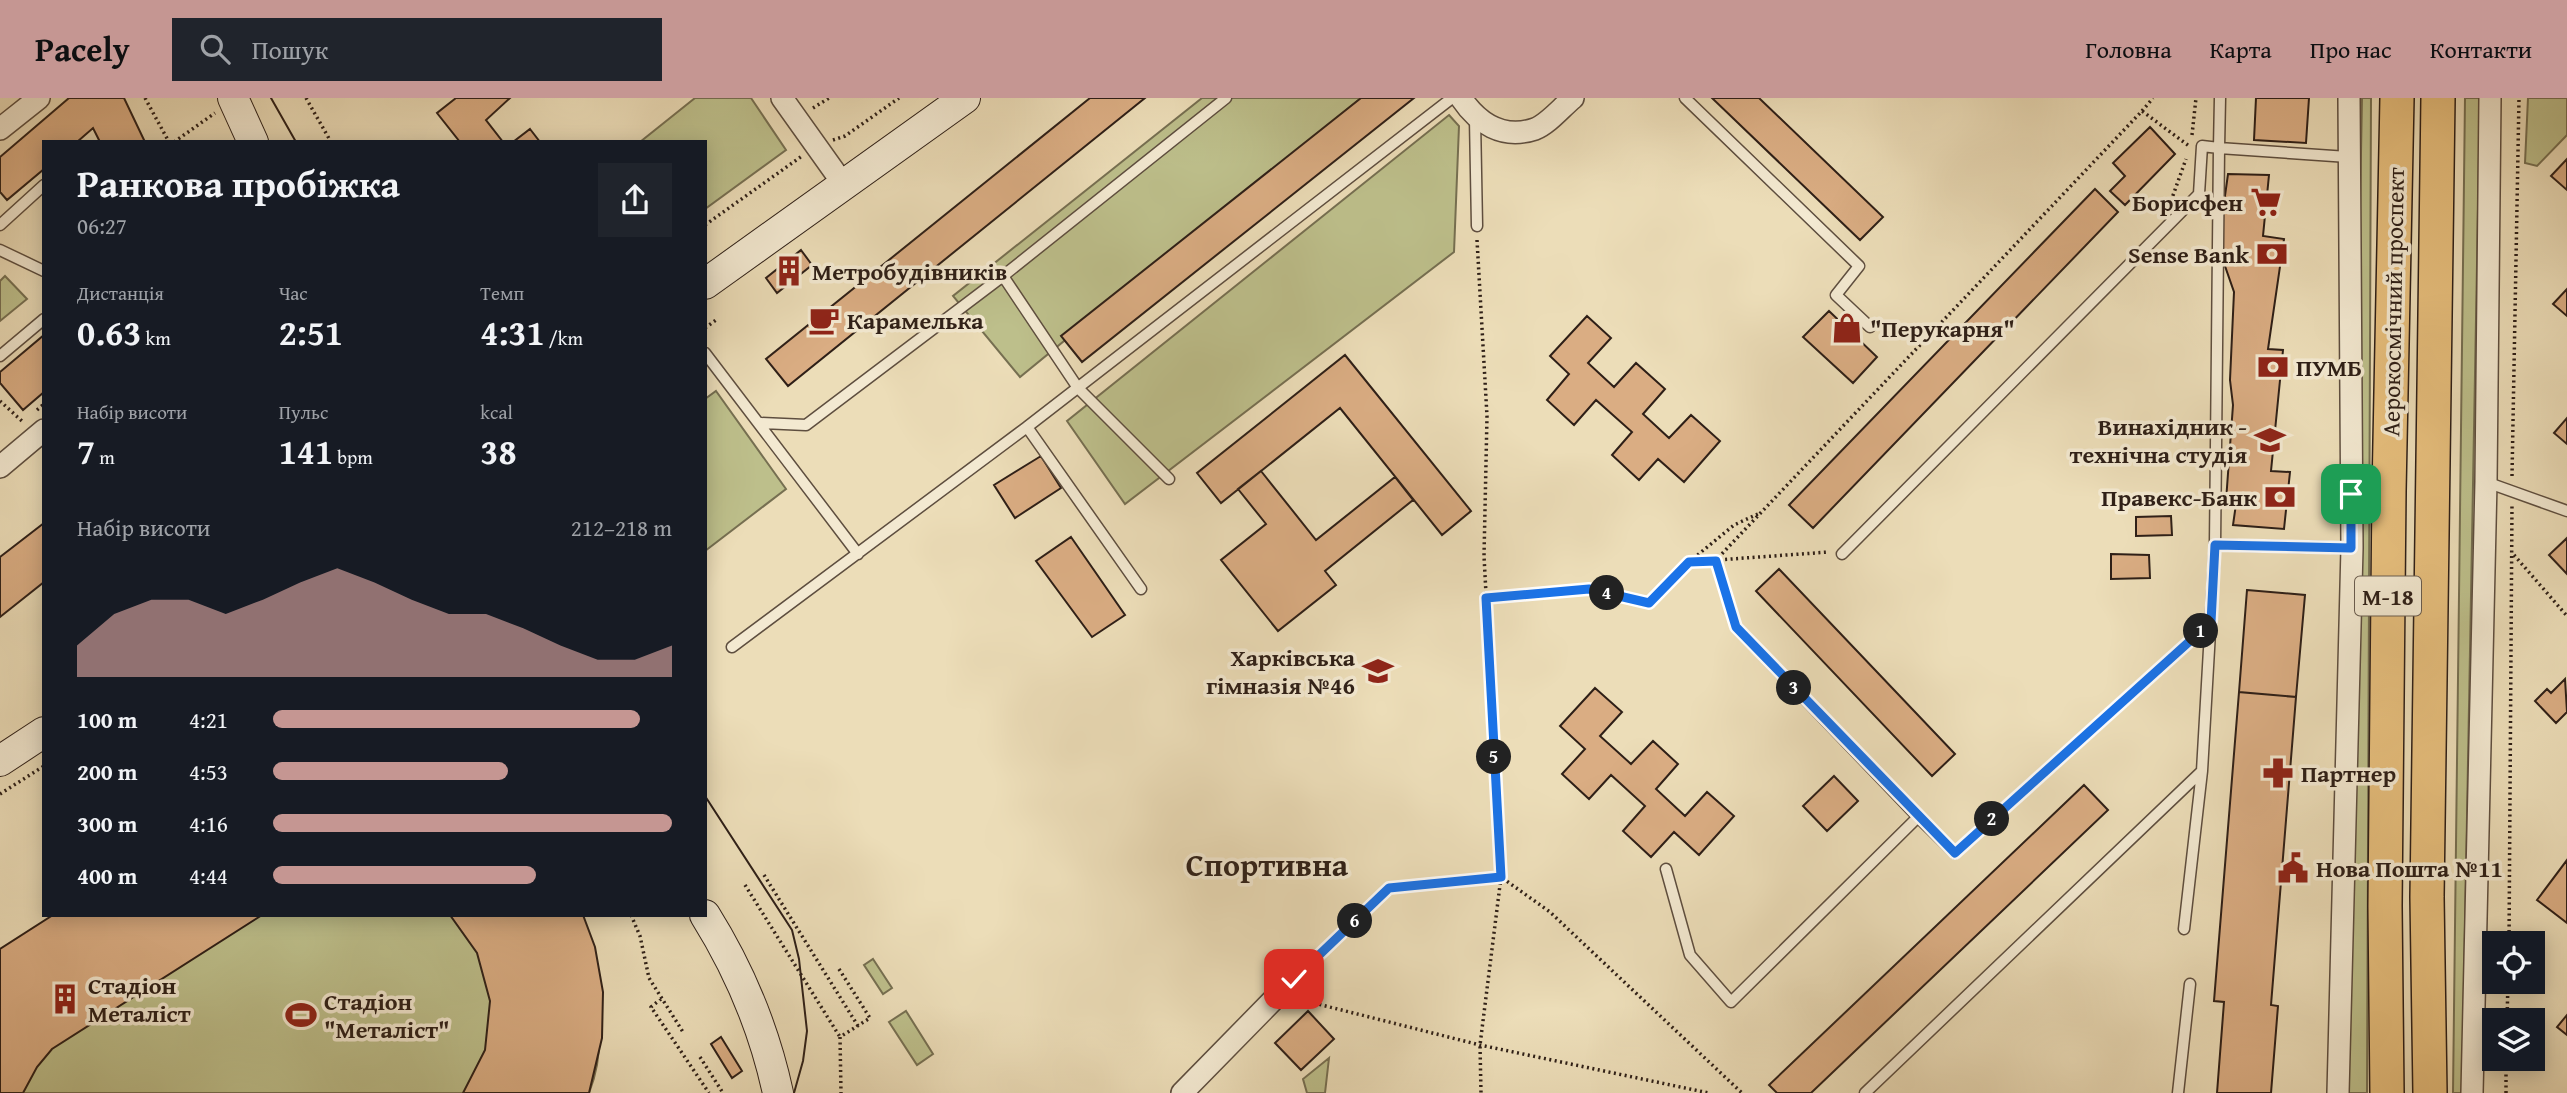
<!DOCTYPE html>
<html lang="uk">
<meta charset="utf-8">
<style>
body{margin:0;font-family:"Gentium Book Plus",serif;background:#20242c;color:#f1f3f6;height:100vh;display:flex;flex-direction:column;font-size:26px;white-space:nowrap}
*{box-sizing:border-box;margin:0}
p{font-size:23px;color:#9ea1a6}
.icon{flex:none;width:38px;height:38px;fill:none;stroke:currentColor;stroke-width:2;stroke-linecap:round;stroke-linejoin:round}
.map{position:relative;flex:1;overflow:hidden}
.drawer{position:absolute;left:42px;top:42px;width:665px;height:777px;display:flex;flex-direction:column;background:#171b24;border-radius:0px;box-shadow:0 4px 18px #0003}
.drawer>*{flex:none}
.fabs{position:absolute;left:2482px;top:833px;display:grid;gap:14px}
.fabs a{display:grid;place-items:center;width:63px;height:63px;border-radius:0px;background:#171b24;box-shadow:0 4px 18px #0003;font-size:35px}
.pin{position:absolute;display:grid;place-items:center;width:60px;height:60px;color:#fff;margin:-30px;border-radius:14px;box-shadow:0 4px 10px #0006}
.km{position:absolute;width:35px;height:35px;margin:-18px;border-radius:50%;background:#222;color:#fff;font-size:19px;line-height:35px;text-align:center}
.round{display:grid;place-items:center;flex:none;width:74px;height:74px;border-radius:0px;background:#20242c}
.headline{display:flex;align-items:center;justify-content:space-between;height:119px;padding:0 35px}
h1{font-size:38px;font-weight:800;line-height:52px}
.figures{display:grid;grid-template-columns:repeat(3,1fr);gap:10px;height:119px;padding:7px 35px}
.figures div{display:grid;align-content:center}
.figures b{font-size:35px;font-weight:800}
.figures small{font-size:19px;font-weight:400}
.figures p{font-size:19px}
.chart{height:196px;padding:14px 35px}
.chart p{display:flex;justify-content:space-between}
.chart svg{width:100%;height:126px;margin-top:7px;fill:#c59692;opacity:.7}
ul{padding:0 35px;list-style:none;font-size:23px}
li{display:grid;grid-template-columns:112px 84px 1fr;align-items:center;height:52px}
li i{height:18px;border-radius:9px;background:#c59692}
header{display:flex;align-items:center;gap:42px;box-sizing:border-box;height:98px;padding:0 35px;background:#c59692;color:#111}
header strong{font-size:33px}
nav{display:flex;gap:38px;margin-inline-start:auto;font-size:24px}
.search{width:490px;height:63px;background:#20242c;display:flex;align-items:center;gap:18px;box-sizing:border-box;padding:0 24px;border-radius:0px;color:#9ea1a6;font-size:26px}
.map>svg:first-child{display:block}
.green{fill:#bdbf8b;stroke:#766f51;stroke-width:2}
.building{fill:#daad83;stroke:#2e1f17;stroke-width:2}
.lines{fill:none;stroke-linecap:round;stroke-linejoin:round}
.lane-casing{stroke:#5e4e3f;stroke-width:13}
.street-casing{stroke:#5e4e3f;stroke-width:24}
.secondary-casing{stroke:#2e1f17;stroke-width:32}
.primary-casing{stroke:#2e1f17;stroke-width:36}
.path{stroke:#2e1f17;stroke-width:3.5;stroke-dasharray:2 3.5;stroke-linecap:butt}
.lane{stroke:#f3e9d1;stroke-width:10}
.street{stroke:#f3e9d1;stroke-width:21}
.secondary{stroke:#f3e9d1;stroke-width:30}
.primary{stroke:#e6be7c;stroke-width:33}
.tram{stroke:#2e1f17;stroke-width:2}
.route-casing{stroke:#fff;stroke-width:14}
.route{stroke:#1a73e8;stroke-width:9}
.labels{text-anchor:middle;dominant-baseline:central;stroke-width:7;stroke-linejoin:round;paint-order:stroke}
.shield{fill:#f3e9d1;stroke:#695c4f;stroke-width:2}
.shield-label{font-size:23px;font-weight:bold;fill:#2e1f17}
.poi-label{font-size:24px;font-weight:bold;fill:#2e1f17;stroke:#f3e9d1;text-anchor:start}
.street-label{font-size:24px;fill:#2e1f17;stroke:#f3e9d1}
.district-label{font-size:32px;font-weight:bold;fill:#2e1f17;stroke:#f3e9d1}
</style>
<header>
<strong>Pacely</strong>
<div class="search"><svg class="icon" aria-label="search" viewBox="0 0 24 24"><circle cx="10" cy="10" r="6"/><path d="M15 15l6 6"/></svg>Пошук</div>
<nav><a>Головна</a><a>Карта</a><a>Про нас</a><a>Контакти</a></nav>
</header>
<div class="map">
<svg width="2567" height="995" viewBox="0 0 2567 995">
<rect width="100%" height="100%" fill="#ecddb8"/>
<filter id="stains"><feTurbulence type="fractalNoise" baseFrequency=".00286" numOctaves="4"/><feColorMatrix values="0 0 0 0 .2 0 0 0 0 .09 0 0 0 0 .02 0 0 0 .5 -.17"/></filter>
<radialGradient id="worn" r=".72"><stop offset=".6" stop-color="#630" stop-opacity="0"/><stop offset="1" stop-color="#630" stop-opacity=".3"/></radialGradient>
<path class="green" d="M 695,0 L 751,0 L 786,52 L 705,111 L 705,44 L 640,44 Z
M 1202,0 L 1361,0 L 1020,279 L 953,198 Z
M 2362,0 L 2371,0 L 2367,995 L 2348,995 L 2346,874 Z
M 2465,0 L 2480,0 L 2462,995 L 2453,995 Z
M 2528,0 L 2567,0 L 2567,37 L 2537,68 L 2525,65 Z
M 1449,17 L 1459,28 L 1454,154 L 1125,406 L 1067,323 Z
M 5,178 L 27,201 L 0,223 L 0,183 Z
M 716,293 L 786,391 L 705,453 L 705,301 Z
M 53,817 L 583,817 C 592,875 612,938 589,995 L 0,995 Z
M 873,861 L 892,890 L 883,896 L 864,867 Z
M 906,913 L 933,956 L 917,967 L 889,924 Z
M 1329,960 L 1325,995 L 1307,995 L 1303,981 Z"/>
<path class="building" d="M 69,0 L 124,0 L 145,44 L 100,44 L 93,30 L 77,44 L 44,44 L 44,71 L 7,102 L 0,94 L 0,59 Z
M 456,0 L 510,0 L 486,22 L 503,44 L 460,44 L 437,15 Z
M 1090,0 L 1145,0 L 788,288 L 766,261 Z
M 1361,0 L 1414,0 L 1082,264 L 1061,238 Z
M 1712,0 L 1759,0 L 1883,119 L 1860,142 Z
M 2256,0 L 2309,0 L 2306,45 L 2254,42 Z
M 2150,29 L 2175,56 L 2125,107 L 2110,93 L 2125,78 L 2113,65 Z
M 530,31 L 540,44 L 513,44 Z
M 2567,61 L 2567,92 L 2551,78 Z
M 2228,76 L 2269,77 L 2263,138 L 2284,141 L 2268,251 L 2283,252 L 2271,373 L 2290,374 L 2284,431 L 2233,427 L 2236,406 L 2226,403 L 2233,307 L 2230,282 L 2234,194 L 2218,148 Z
M 2095,91 L 2118,114 L 1813,430 L 1789,407 Z
M 801,152 L 812,167 L 777,195 L 766,180 Z
M 2567,191 L 2567,218 L 2553,206 Z
M 1829,213 L 1877,259 L 1853,285 L 1803,239 Z
M 1587,218 L 1611,240 L 1588,265 L 1614,289 L 1636,265 L 1665,291 L 1643,316 L 1669,340 L 1691,317 L 1720,343 L 1684,384 L 1658,361 L 1639,382 L 1612,357 L 1632,334 L 1596,302 L 1574,327 L 1547,302 L 1569,276 L 1550,258 Z
M 44,237 L 44,294 L 23,312 L 0,285 L 0,274 Z
M 1345,257 L 1471,413 L 1442,437 L 1340,310 L 1221,405 L 1197,375 Z
M 2567,320 L 2567,346 L 2554,335 Z
M 1041,358 L 1061,390 L 1015,420 L 994,387 Z
M 1261,373 L 1316,442 L 1395,379 L 1413,402 L 1325,473 L 1336,487 L 1278,533 L 1221,462 L 1266,426 L 1238,391 Z
M 2171,418 L 2172,437 L 2136,438 L 2136,419 Z
M 44,425 L 44,484 L 0,519 L 0,459 Z
M 1071,439 L 1125,517 L 1092,539 L 1036,463 Z
M 2567,440 L 2567,476 L 2549,457 Z
M 2111,456 L 2149,457 L 2150,480 L 2111,481 Z
M 1779,471 L 1955,656 L 1932,678 L 1756,493 Z
M 2247,492 L 2305,497 L 2296,599 L 2239,594 Z
M 2565,581 L 2567,614 L 2556,625 L 2535,603 L 2547,591 L 2551,595 Z
M 1595,590 L 1622,614 L 1600,638 L 1631,666 L 1653,643 L 1678,666 L 1656,691 L 1685,718 L 1707,694 L 1734,718 L 1699,757 L 1674,734 L 1651,759 L 1623,733 L 1645,708 L 1611,677 L 1589,701 L 1562,676 L 1585,651 L 1560,628 Z
M 2239,594 L 2296,599 L 2271,907 L 2278,908 L 2271,995 L 2217,995 L 2224,904 L 2214,903 Z
M 1834,678 L 1858,703 L 1827,733 L 1803,708 Z
M 2084,687 L 2108,712 L 1811,995 L 1777,995 L 1769,987 Z
M 2567,762 L 2567,825 L 2537,802 Z
M 53,817 L 262,817 L 52,951 L 37,969 L 23,995 L 0,995 L 0,851 Z
M 450,817 L 583,817 L 595,849 L 603,894 L 602,940 L 589,995 L 463,995 L 485,952 L 490,903 L 477,855 Z
M 1308,913 L 1334,941 L 1301,972 L 1275,945 Z
M 2567,917 L 2567,937 L 2557,929 Z
M 721,939 L 742,973 L 732,980 L 711,946 Z"/>
<g class="lines">
<g class="lane-casing">
<path id="lane" d="M 1685,0 L 1859,168 L 1836,197 L 1870,229
M 2220,0 L 2219,50 L 2348,59
M 1475,21 L 1477,128
M 0,127 L 44,87
M 0,152 L 44,173
M 1003,178 L 1078,290 L 1169,381
M 705,255 L 858,456
M 0,258 L 44,221
M 761,325 L 806,327 L 1003,178 L 1226,0
M 2486,384 L 2567,413
M 1842,456 L 2199,96 L 2202,48 L 2219,50 L 2215,447 L 2352,450
M 1141,491 L 1027,329 L 1452,0
M 1736,529 L 1918,719
M 732,549 L 1027,329
M 1666,771 L 1690,857 L 1731,904 L 1918,719 L 1955,755 L 2211,524
M 2184,831 L 2202,673 L 2215,447
M 1865,995 L 2202,673
M 2178,995 L 2190,886"/>
</g>
<g class="street-casing">
<path id="street" d="M 782,0 L 844,87
M 1461,0 C 1478,25 1502,42 1535,31 C 1548,26 1562,9 1573,0
M 0,31 L 39,0
M 0,369 L 44,332
M 1182,995 L 1279,896
M 2338,995 L 2352,450 L 2349,0
M 2472,995 L 2486,384 L 2490,0"/>
</g>
<g class="secondary-casing">
<path id="secondary" d="M 233,0 L 253,44
M 705,186 L 965,0
M 0,663 L 44,634
M 705,817 C 740,873 764,930 778,995"/>
</g>
<g class="primary-casing">
<path id="primary" d="M 2387,995 L 2385,808 L 2389,393 L 2397,0
M 2430,995 L 2427,799 L 2438,0"/>
</g>
<path class="path" d="M 145,0 L 169,44
M 306,0 L 331,44
M 813,10 L 829,0
M 2142,13 L 2153,0
M 2192,37 L 2196,0
M 833,42 L 845,38 L 899,0
M 174,44 L 215,15
M 2171,103 L 2186,61
M 705,127 L 802,58
M 1477,142 L 1487,318 L 1484,458 L 1501,779 L 1480,947 L 1481,995
M 705,230 L 716,222
M 0,303 L 23,324
M 37,312 L 44,306
M 2512,378 L 2519,0
M 2514,457 L 2567,518
M 1689,464 L 1734,427 L 1760,415
M 1486,500 L 1589,491 L 1649,505 L 1689,464 L 1829,454
M 1732,517 L 1716,462 L 2142,13 L 2189,48
M 0,696 L 44,668
M 764,777 L 858,928
M 745,787 L 840,939
M 631,817 L 640,838 L 649,880 L 683,934
M 2509,845 L 2512,406
M 839,871 L 870,920 L 840,939 L 841,995
M 1293,882 L 1389,790 L 1501,779 L 1550,814 L 1742,995
M 661,901 L 651,909 L 709,995
M 1298,901 L 1480,947 L 1709,995
M 2507,922 L 2508,884
M 700,959 L 723,995
M 2506,995 L 2506,961"/>
<use href="#lane" class="lane"/>
<use href="#street" class="street"/>
<use href="#secondary" class="secondary"/>
<use href="#primary" class="primary"/>
<path class="tram" d="M 271,0 L 296,44
M 705,698 L 792,832 L 799,861 L 807,933 L 803,963 L 794,995"/>
</g>
<g class="lines">
<g class="route-casing">
<path id="route" d="M 1294,881 L 1389,790 L 1501,779 L 1486,500 L 1589,491 L 1649,505 L 1689,464 L 1716,463 L 1736,529 L 1955,755 L 2211,524 L 2215,447 L 2351,450 L 2351,396"/>
</g>
<use href="#route" class="route"/>
</g>
<defs>
<g id="supermarket-bare" transform="scale(2.415)"><path d="M-6-5.5h2.5l.6 2H6L4.5 2H-2.5L-4.4-4H-6ZM-1.5 3.2a1.3 1.3 0 1 0 .1 0ZM3 3.2a1.3 1.3 0 1 0 .1 0Z" fill="#8f2418" stroke="#f3e9d1" stroke-width="2.5" paint-order="stroke"/></g>
<g id="bank-bare" transform="scale(2.415)"><path d="M-6-4H6V4H-6ZM0-2.3a2.3 2.3 0 1 0 0 4.6a2.3 2.3 0 1 0 0-4.6Z" fill="#8f2418" stroke="#f3e9d1" stroke-width="2.5" paint-order="stroke"/></g>
<g id="building-bare" transform="scale(2.415)"><path d="M-4-6H4V6H1V3H-1V6H-4ZM-2.5-4.3h1.7v1.8h-1.7ZM.8-4.3h1.7v1.8H.8ZM-2.5-1h1.7V.8h-1.7ZM.8-1h1.7V.8H.8Z" fill="#8f2418" stroke="#f3e9d1" stroke-width="2.5" paint-order="stroke"/></g>
<g id="cafe-bare" transform="scale(2.415)"><path d="M-5.5-4.5H6V0H3Q3 3.5 0 3.5H-2.5Q-5.5 3.5-5.5 0ZM3-3.2v2h1.7v-2ZM-6 4.5H4V6H-6Z" fill="#8f2418" stroke="#f3e9d1" stroke-width="2.5" paint-order="stroke"/></g>
<g id="shop-bare" transform="scale(2.415)"><path d="M-5-2.5h2.3a2.7 3.5 0 0 1 5.4 0H5L5.5 6h-11ZM-1.5-2.5h3a1.5 2.3 0 0 0-3 0Z" fill="#8f2418" stroke="#f3e9d1" stroke-width="2.5" paint-order="stroke"/></g>
<g id="school-bare" transform="scale(2.415)"><path d="M0-5L7-2L0 1L-7-2ZM-4 1L0 2.5L4 1V4Q0 6-4 4Z" fill="#8f2418" stroke="#f3e9d1" stroke-width="2.5" paint-order="stroke"/></g>
<g id="pharmacy-bare" transform="scale(2.415)"><path d="M-2-6h4v4h4v4h-4v4h-4v-4h-4v-4h4Z" fill="#8f2418" stroke="#f3e9d1" stroke-width="2.5" paint-order="stroke"/></g>
<g id="civic-bare" transform="scale(2.415)"><path d="M-.6-6.5H3V-4.5H.6V-3L4-1V1h2V6H-6V1h2V-1L-.6-3ZM-1.2 2.5V6h2.4V2.5Z" fill="#8f2418" stroke="#f3e9d1" stroke-width="2.5" paint-order="stroke"/></g>
<g id="stadium-bare" transform="scale(2.415)"><path d="M0-5a6.5 5 0 1 0 0 10a6.5 5 0 1 0 0-10ZM-3.5-1.8h7v3.6h-7Z" fill="#8f2418" stroke="#f3e9d1" stroke-width="2.5" paint-order="stroke"/></g>
</defs>
<g fill-rule="evenodd">
<use href="#supermarket-bare" x="2266" y="104"/>
<use href="#bank-bare" x="2272" y="156"/>
<use href="#building-bare" x="789" y="173"/>
<use href="#cafe-bare" x="824" y="222"/>
<use href="#shop-bare" x="1847" y="230"/>
<use href="#bank-bare" x="2273" y="269"/>
<use href="#school-bare" x="2270" y="342"/>
<use href="#bank-bare" x="2280" y="399"/>
<use href="#school-bare" x="1378" y="573"/>
<use href="#pharmacy-bare" x="2278" y="675"/>
<use href="#civic-bare" x="2293" y="770"/>
<use href="#building-bare" x="65" y="901"/>
<use href="#stadium-bare" x="301" y="917"/>
</g>
<g class="labels">
<rect class="shield" x="2355" y="478.5" width="66" height="39" rx="5"/>
<g class="shield-label">
<text x="2388" y="498">М-18</text>
</g>
<g class="poi-label">
<text x="2243" y="104" text-anchor="end">Борисфен</text>
<text x="2249" y="156" text-anchor="end">Sense Bank</text>
<text x="812" y="173">Метробудівників</text>
<text x="847" y="222">Карамелька</text>
<text x="1870" y="230">"Перукарня"</text>
<text x="2296" y="269">ПУМБ</text>
<text x="2247" y="328" text-anchor="end">Винахідник -<tspan x="2247" dy="28">технічна студія</tspan></text>
<text x="2257" y="399" text-anchor="end">Правекс-Банк</text>
<text x="1355" y="559" text-anchor="end">Харківська<tspan x="1355" dy="28">гімназія №46</tspan></text>
<text x="2301" y="675">Партнер</text>
<text x="2316" y="770">Нова Пошта №11</text>
<text x="88" y="887">Стадіон<tspan x="88" dy="28">Металіст</tspan></text>
<text x="324" y="903">Стадіон<tspan x="324" dy="28">"Металіст"</tspan></text>
</g>
<g class="street-label">
<text transform="translate(2393 204) rotate(-89)">Аерокосмічний проспект</text>
</g>
<g class="district-label">
<text x="1267" y="766">Спортивна</text>
</g>
</g>
<rect width="100%" height="100%" filter="url(#stains)"/>
<rect width="100%" height="100%" fill="url(#worn)"/>
</svg>
<div class="fabs">
<a><svg class="icon" aria-label="locate" viewBox="0 0 24 24"><circle cx="12" cy="12" r="6"/><path d="M12 2v4M12 18v4M2 12h4M18 12h4"/></svg></a>
<a><svg class="icon" aria-label="layers" viewBox="0 0 24 24"><path d="M12 4l9 5-9 5-9-5zM3 14l9 5 9-5"/></svg></a>
</div>
<div class="pin" style="left:2351px;top:396px;background:#1e9e55"><svg class="icon" aria-label="arrive" viewBox="0 0 24 24"><path d="M6 21V4h12l-3 4 3 4H6"/></svg></div>
<div class="pin" style="left:1294px;top:881px;background:#d93025"><svg class="icon" aria-label="check" viewBox="0 0 24 24"><path d="M5 12l5 5 9-10"/></svg></div>
<b class="km" style="left:2201px;top:533px">1</b>
<b class="km" style="left:1992px;top:721px">2</b>
<b class="km" style="left:1794px;top:590px">3</b>
<b class="km" style="left:1607px;top:495px">4</b>
<b class="km" style="left:1494px;top:659px">5</b>
<b class="km" style="left:1355px;top:823px">6</b>
<section class="drawer">
<div class="headline"><div><h1>Ранкова пробіжка</h1><p>06:27</p></div><a class="round"><svg class="icon" aria-label="share" viewBox="0 0 24 24"><path d="M12 15V3M7 8l5-5 5 5M5 13v7h14v-7"/></svg></a></div>
<div class="figures">
<div><p>Дистанція</p><b>0.63<small> km</small></b></div>
<div><p>Час</p><b>2:51</b></div>
<div><p>Темп</p><b>4:31<small> /km</small></b></div>
</div>
<div class="figures">
<div><p>Набір висоти</p><b>7<small> m</small></b></div>
<div><p>Пульс</p><b>141<small> bpm</small></b></div>
<div><p>kcal</p><b>38</b></div>
</div>
<div class="chart"><p><span>Набір висоти</span>212–218 m</p>
<svg viewBox="0 0 160 44" preserveAspectRatio="none"><path d="M0 44V33L10 22L20 17L30 17L40 22L50 17L60 11L70 6L80 11L90 17L100 22L110 22L120 27L130 33L140 38L150 38L160 33V44z"/></svg>
</div>
<ul>
<li><b>100 m</b>4:21<i style="width:92%"></i></li>
<li><b>200 m</b>4:53<i style="width:59%"></i></li>
<li><b>300 m</b>4:16<i style="width:100%"></i></li>
<li><b>400 m</b>4:44<i style="width:66%"></i></li>
</ul>
</section>
</div>
